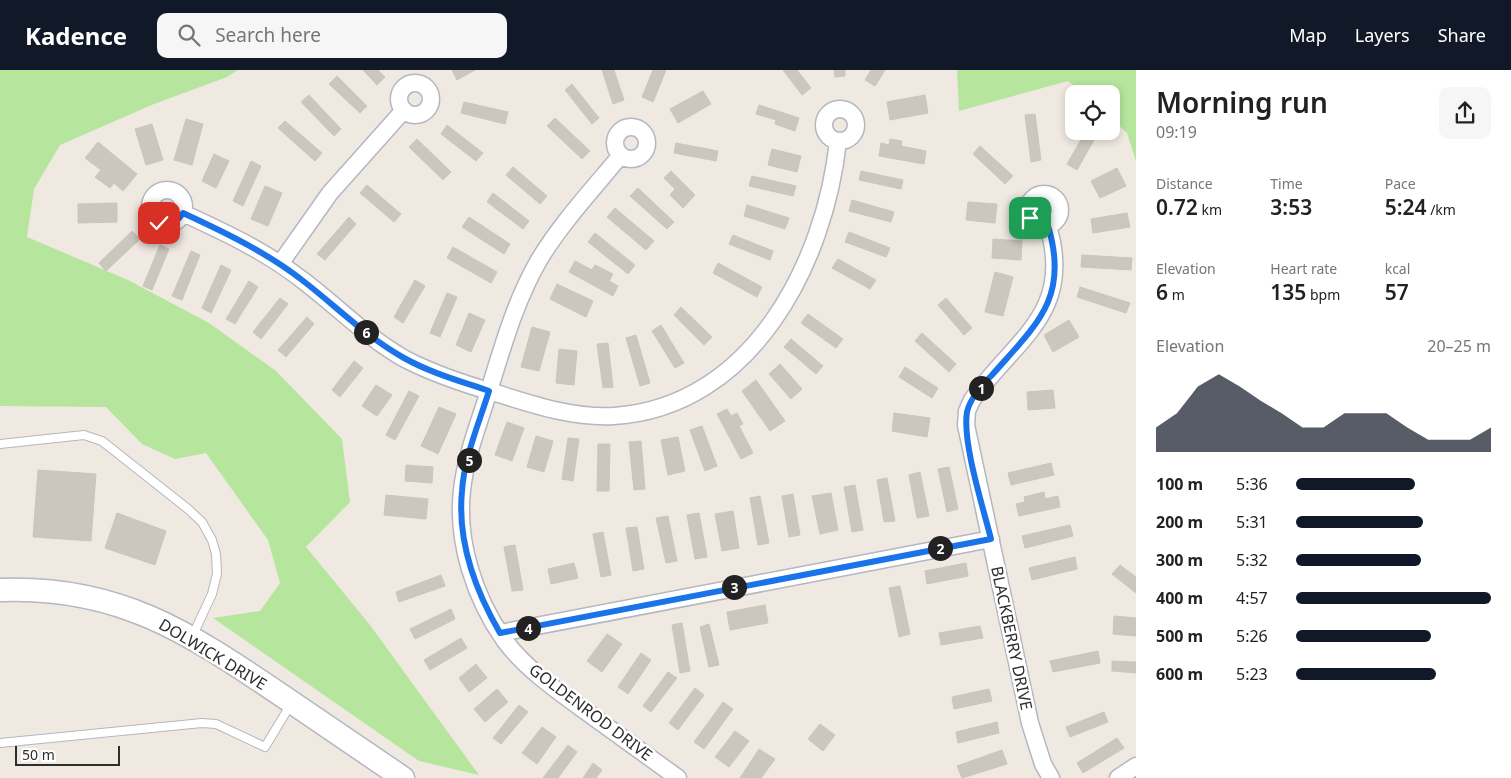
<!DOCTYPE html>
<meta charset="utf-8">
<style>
body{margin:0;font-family:"Noto Sans",sans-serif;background:#f6f6f6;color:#222;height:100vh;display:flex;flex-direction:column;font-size:19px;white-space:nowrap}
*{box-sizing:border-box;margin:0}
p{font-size:16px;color:#767676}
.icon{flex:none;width:28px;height:28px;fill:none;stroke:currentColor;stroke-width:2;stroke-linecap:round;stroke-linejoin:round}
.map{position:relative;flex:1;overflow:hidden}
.side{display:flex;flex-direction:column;background:#fff;width:375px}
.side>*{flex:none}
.fabs{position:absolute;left:1065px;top:15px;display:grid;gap:10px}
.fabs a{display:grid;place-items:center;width:55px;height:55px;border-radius:10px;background:#fff;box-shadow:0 2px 8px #0003;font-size:25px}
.scale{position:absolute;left:15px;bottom:12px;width:105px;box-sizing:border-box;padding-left:5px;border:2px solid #2e2e2e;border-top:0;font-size:14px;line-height:18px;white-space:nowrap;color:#2e2e2e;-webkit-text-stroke:4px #fff;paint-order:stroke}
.pin{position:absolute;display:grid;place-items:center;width:42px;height:42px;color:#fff;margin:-21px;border-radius:10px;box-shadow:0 2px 8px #0006}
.km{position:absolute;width:25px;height:25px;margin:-12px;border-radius:50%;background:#222;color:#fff;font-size:14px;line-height:25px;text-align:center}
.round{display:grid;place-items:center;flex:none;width:52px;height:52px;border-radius:10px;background:#f6f6f6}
.overview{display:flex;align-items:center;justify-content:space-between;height:85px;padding:0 20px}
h1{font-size:28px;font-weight:600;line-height:38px}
.stats{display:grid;grid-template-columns:repeat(3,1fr);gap:8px;height:85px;padding:5px 20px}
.stats div{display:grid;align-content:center}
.stats b{font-size:21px;font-weight:600}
.stats small{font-size:14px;font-weight:400}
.stats p{font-size:14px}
.chart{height:140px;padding:10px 20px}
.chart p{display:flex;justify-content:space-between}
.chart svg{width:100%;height:90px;margin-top:5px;fill:#111827;opacity:.7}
ul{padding:0 20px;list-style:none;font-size:16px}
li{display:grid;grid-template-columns:80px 60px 1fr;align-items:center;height:38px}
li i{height:12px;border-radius:6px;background:#111827}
header{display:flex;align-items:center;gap:30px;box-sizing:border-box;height:70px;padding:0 25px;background:#111827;color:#fff}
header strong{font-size:24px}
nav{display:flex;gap:28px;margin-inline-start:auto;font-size:18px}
.search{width:350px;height:45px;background:#f6f6f6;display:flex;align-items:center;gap:12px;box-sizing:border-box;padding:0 18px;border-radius:10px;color:#767676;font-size:19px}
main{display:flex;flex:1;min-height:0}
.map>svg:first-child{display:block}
.green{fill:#b6e59e}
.building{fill:#cbc7bf;stroke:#cbc5ba}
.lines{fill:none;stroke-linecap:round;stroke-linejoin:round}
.lane-casing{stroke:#b4b7c1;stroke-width:10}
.street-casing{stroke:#b4b7c1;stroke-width:19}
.secondary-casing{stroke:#b4b7c1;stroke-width:25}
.lane{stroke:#fff;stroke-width:8}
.street{stroke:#fff;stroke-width:16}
.secondary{stroke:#fff;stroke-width:22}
.route-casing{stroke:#fff;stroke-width:10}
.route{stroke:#1a73e8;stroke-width:6}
.labels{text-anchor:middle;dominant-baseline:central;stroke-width:5;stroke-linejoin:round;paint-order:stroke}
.street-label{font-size:16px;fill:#2e2e2e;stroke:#fff}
</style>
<header>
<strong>Kadence</strong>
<div class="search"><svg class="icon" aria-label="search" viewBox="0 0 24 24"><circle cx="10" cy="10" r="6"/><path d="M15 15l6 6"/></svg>Search here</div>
<nav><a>Map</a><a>Layers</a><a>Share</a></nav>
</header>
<main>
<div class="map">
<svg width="1136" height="708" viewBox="0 0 1136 708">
<rect width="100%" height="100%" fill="#efe9e1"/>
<path class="green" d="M 0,0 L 238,0 L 227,7 L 154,34 L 60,75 L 34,119 L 27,167 L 128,210 L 209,253 L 276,301 L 342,369 L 350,432 L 306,477 L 370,555 L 479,705 L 419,691 L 213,548 L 260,541 L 280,513 L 268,470 L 206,383 L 175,389 L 142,374 L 106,337 L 0,336 Z
M 957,0 L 1136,0 L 1136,91 L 1127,63 L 1111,48 L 1111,24 L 1083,24 L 1068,11 L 959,41 Z"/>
<path class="building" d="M 363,0 L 378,0 L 385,7 L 377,15 Z
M 452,0 L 475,0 L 457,10 Z
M 602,0 L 614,0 L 624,30 L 613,34 Z
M 653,0 L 666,0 L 653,32 L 642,27 Z
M 783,0 L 797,0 L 811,18 L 802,25 Z
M 834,0 L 845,0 L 845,6 L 835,7 Z
M 871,0 L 885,0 L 875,16 L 865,10 Z
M 337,6 L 367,36 L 360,43 L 329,14 Z
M 572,14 L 599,48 L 592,54 L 565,20 Z
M 703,21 L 711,34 L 678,53 L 670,39 Z
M 309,25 L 341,59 L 334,66 L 301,32 Z
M 925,25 L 928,43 L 890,50 L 887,32 Z
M 464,32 L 508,42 L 505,54 L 461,43 Z
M 759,35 L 799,48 L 795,61 L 775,54 L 776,50 L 756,44 Z
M 1035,44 L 1041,90 L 1031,92 L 1025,45 Z
M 555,48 L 590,81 L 582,89 L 547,56 Z
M 186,49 L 203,54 L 192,95 L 174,90 Z
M 285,51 L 322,83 L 315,91 L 278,58 Z
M 152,54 L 163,90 L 146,95 L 135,59 Z
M 447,55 L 483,83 L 476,91 L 441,64 Z
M 1086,61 L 1099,61 L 1077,100 L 1067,94 Z
M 417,69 L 451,102 L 443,110 L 409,77 Z
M 890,69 L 902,71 L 901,76 L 926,81 L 924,94 L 879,86 L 881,73 L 889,75 Z
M 98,72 L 137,104 L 123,121 L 114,113 L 110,118 L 95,107 L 101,100 L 85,88 Z
M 676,73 L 718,81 L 716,91 L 674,83 Z
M 980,76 L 1013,106 L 1005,114 L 973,84 Z
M 772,79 L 801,86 L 797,102 L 768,95 Z
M 214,84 L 229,91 L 216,118 L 202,111 Z
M 251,91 L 261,96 L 243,136 L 233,131 Z
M 513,97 L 547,126 L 540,134 L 506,105 Z
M 1117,98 L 1126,116 L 1100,128 L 1091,111 Z
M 671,101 L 695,125 L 683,138 L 670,125 L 675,119 L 664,108 Z
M 861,101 L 903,110 L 901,119 L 859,110 Z
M 752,106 L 796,116 L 793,126 L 749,116 Z
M 367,115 L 401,144 L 394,152 L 360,123 Z
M 265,116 L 282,123 L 268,156 L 251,149 Z
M 638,118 L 674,152 L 667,159 L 630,126 Z
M 493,123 L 529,151 L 523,159 L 487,132 Z
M 852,130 L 894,142 L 891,152 L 849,141 Z
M 968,132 L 997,134 L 995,153 L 966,150 Z
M 117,133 L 117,152 L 78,153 L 78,134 Z
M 747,135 L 789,148 L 785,159 L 744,146 Z
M 615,138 L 654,171 L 646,180 L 607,147 Z
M 1127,143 L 1130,157 L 1093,163 L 1091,149 Z
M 349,147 L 356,154 L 325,190 L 317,184 Z
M 469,147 L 510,174 L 504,184 L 462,157 Z
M 132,161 L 140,169 L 106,201 L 99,193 Z
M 849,162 L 890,178 L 886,187 L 845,172 Z
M 595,163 L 635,195 L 628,204 L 588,172 Z
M 733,165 L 773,181 L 770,190 L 729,174 Z
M 993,169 L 1022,171 L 1021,190 L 992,188 Z
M 160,175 L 169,179 L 152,220 L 143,216 Z
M 453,177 L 497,202 L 491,213 L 447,188 Z
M 191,181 L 200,185 L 182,230 L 172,226 Z
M 1082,185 L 1132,188 L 1131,200 L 1081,197 Z
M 838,189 L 876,210 L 870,219 L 832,198 Z
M 575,191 L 592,200 L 595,195 L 613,204 L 609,211 L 618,216 L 613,226 L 569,202 Z
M 718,193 L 762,217 L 757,227 L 713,203 Z
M 221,195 L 231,200 L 211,243 L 202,238 Z
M 995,202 L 1013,207 L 1003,246 L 985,242 Z
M 415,210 L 425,216 L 403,253 L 394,247 Z
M 249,211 L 258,217 L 235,254 L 226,249 Z
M 557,214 L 593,231 L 586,247 L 550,229 Z
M 1080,217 L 1130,233 L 1126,243 L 1077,227 Z
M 447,223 L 457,227 L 440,267 L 430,263 Z
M 280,228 L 288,234 L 261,269 L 253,262 Z
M 946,228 L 972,258 L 964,265 L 938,235 Z
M 681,237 L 712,267 L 704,275 L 674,245 Z
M 469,243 L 485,250 L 471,282 L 456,275 Z
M 808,244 L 843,269 L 836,278 L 801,253 Z
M 307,247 L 314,254 L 286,287 L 278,280 Z
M 1069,250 L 1079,267 L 1053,282 L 1044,265 Z
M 661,255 L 684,293 L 675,298 L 652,261 Z
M 532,257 L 550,262 L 539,301 L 521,297 Z
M 922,263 L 956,294 L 949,302 L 915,271 Z
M 636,265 L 650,313 L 640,316 L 626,268 Z
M 791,269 L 823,296 L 816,304 L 784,277 Z
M 608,273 L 613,317 L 603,318 L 597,274 Z
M 559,279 L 577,281 L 574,315 L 556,313 Z
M 354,291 L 363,298 L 340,327 L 332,320 Z
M 780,294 L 802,319 L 791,329 L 769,304 Z
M 905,297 L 938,318 L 932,328 L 899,307 Z
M 756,310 L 785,351 L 770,361 L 742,321 Z
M 376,315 L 392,325 L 377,346 L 362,336 Z
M 1053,320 L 1055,338 L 1028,340 L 1027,322 Z
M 409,321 L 419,326 L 395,370 L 386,365 Z
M 439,337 L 456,344 L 438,384 L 421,376 Z
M 727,339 L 731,346 L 737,343 L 743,354 L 739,356 L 753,383 L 741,389 L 717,344 Z
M 894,343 L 930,348 L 927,367 L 892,361 Z
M 507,352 L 524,358 L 512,391 L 495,385 Z
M 702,356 L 717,396 L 705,401 L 690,360 Z
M 536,366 L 553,371 L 544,402 L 527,397 Z
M 678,367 L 685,401 L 668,405 L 661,370 Z
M 568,368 L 579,369 L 573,411 L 562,409 Z
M 641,371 L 645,419 L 634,420 L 629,372 Z
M 598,374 L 610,374 L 609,421 L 597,421 Z
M 1051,393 L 1054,405 L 1011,415 L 1008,403 Z
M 406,395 L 433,397 L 432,413 L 405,411 Z
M 949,397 L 958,439 L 947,442 L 938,399 Z
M 38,400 L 96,404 L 91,471 L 33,467 Z
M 920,402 L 929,446 L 917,448 L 909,405 Z
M 887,408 L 895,451 L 884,452 L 877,410 Z
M 855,415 L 863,460 L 852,462 L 844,417 Z
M 1044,422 L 1045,429 L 1058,426 L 1060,437 L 1019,446 L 1016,434 L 1025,432 L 1024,427 Z
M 831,423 L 838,460 L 820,464 L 812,426 Z
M 793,424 L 800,465 L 789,467 L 782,426 Z
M 386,425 L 428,429 L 426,449 L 384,445 Z
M 760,426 L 769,473 L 758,475 L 750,428 Z
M 733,441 L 739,478 L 722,481 L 715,444 Z
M 117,443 L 166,461 L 155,495 L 105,478 Z
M 699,443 L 707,487 L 695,489 L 687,445 Z
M 668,446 L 677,491 L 666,493 L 656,448 Z
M 1070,455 L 1073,466 L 1025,478 L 1022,466 Z
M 637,457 L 644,499 L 633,501 L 626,458 Z
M 603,462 L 611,505 L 601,507 L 593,464 Z
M 515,475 L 523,520 L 512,521 L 504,477 Z
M 1075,487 L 1077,499 L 1032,510 L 1029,498 Z
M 574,493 L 578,508 L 551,514 L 548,499 Z
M 966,493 L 968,506 L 927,514 L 925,501 Z
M 1120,495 L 1136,507 L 1136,523 L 1112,504 Z
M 441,505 L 445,516 L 399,532 L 396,522 Z
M 900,516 L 910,564 L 899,567 L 889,518 Z
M 765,535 L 768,553 L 730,560 L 727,542 Z
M 451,539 L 455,549 L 415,569 L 410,559 Z
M 1114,546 L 1136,548 L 1136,566 L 1113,564 Z
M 682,553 L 690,601 L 680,603 L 672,555 Z
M 709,554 L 719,595 L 709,597 L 700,557 Z
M 980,556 L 983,568 L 941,575 L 939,563 Z
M 607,564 L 622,574 L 602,602 L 587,591 Z
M 461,568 L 467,578 L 430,600 L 424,590 Z
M 1098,581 L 1100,593 L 1053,602 L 1050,591 Z
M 641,583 L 651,590 L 628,624 L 618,617 Z
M 1112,591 L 1136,592 L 1136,603 L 1112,601 Z
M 476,594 L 487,608 L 469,622 L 459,608 Z
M 668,602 L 677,608 L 651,642 L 643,636 Z
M 695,618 L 704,625 L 678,660 L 669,653 Z
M 497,619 L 508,632 L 485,652 L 474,639 Z
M 989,619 L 992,631 L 954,639 L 952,627 Z
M 723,632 L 733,639 L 704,679 L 694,672 Z
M 519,635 L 528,642 L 501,674 L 493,668 Z
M 1104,642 L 1108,652 L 1070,667 L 1066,657 Z
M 997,652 L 999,663 L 958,673 L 956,662 Z
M 820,654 L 835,665 L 823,681 L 808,669 Z
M 542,657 L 556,667 L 537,694 L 522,683 Z
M 735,661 L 749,671 L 729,697 L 715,687 Z
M 1117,668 L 1124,678 L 1083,703 L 1077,693 Z
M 568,675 L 577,682 L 558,708 L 543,708 Z
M 759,679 L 775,689 L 761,708 L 740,708 Z
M 1002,680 L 1007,694 L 962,708 L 957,696 Z
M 593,693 L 602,700 L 596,708 L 583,708 Z"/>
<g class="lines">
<g class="lane-casing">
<path id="lane" d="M 0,374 L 84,365 L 102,371 L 188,439 L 202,452 L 212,470 L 216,484 L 217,504 L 212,524 L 192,567
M 0,673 L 202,653 L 216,654 L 265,677 L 291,634"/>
</g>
<g class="street-casing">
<path id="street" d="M399 29a16 16 0 1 1 32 0a16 16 0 1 1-32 0Z
M824 55a16 16 0 1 1 32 0a16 16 0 1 1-32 0Z
M615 73a16 16 0 1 1 32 0a16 16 0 1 1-32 0Z
M 621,85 C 593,119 562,152 539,190 C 517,228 505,269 492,311 C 482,346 466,383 462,420 C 456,472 475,529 505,571 C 527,600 559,622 588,643 C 618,665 648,686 678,708
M150 137a17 17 0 1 1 34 0a17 17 0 1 1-34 0Z
M1028 140a16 16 0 1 1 32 0a16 16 0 1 1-32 0Z
M 183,143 C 224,162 265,181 301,209 C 336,235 366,267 405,289 C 434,304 467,315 499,324 C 537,336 574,348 614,346 C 752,337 825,193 838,71
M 1048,156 C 1074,243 1016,268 972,330 L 967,341 L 966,355 L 1030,653 L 1043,694 L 1051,708
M 280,194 L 330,123 L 404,40
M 500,563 L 991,469
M 1118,708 L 1136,696"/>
</g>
<g class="secondary-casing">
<path id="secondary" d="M 0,520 C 117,515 188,562 281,625 C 321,652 362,680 403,708"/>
</g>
<use href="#lane" class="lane"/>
<use href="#street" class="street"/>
<use href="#secondary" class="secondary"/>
</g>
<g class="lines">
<g class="route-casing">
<path id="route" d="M 159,153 C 170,156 177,153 183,143 C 224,162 266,182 302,210 C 336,236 366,267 404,288 C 431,303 460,311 489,321 C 479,353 464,388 462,421 C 457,472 475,520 500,563 L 991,469 C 983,437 962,372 967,342 C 970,328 982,315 992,305 C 1036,255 1070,228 1048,156 L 1037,155 L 1030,148"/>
</g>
<use href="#route" class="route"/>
</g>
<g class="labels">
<g class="street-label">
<text transform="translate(1012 568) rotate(78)">BLACKBERRY DRIVE</text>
<text transform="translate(213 584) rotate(31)">DOLWICK DRIVE</text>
<text transform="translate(591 642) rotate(37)">GOLDENROD DRIVE</text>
</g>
</g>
</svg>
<div class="fabs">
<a><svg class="icon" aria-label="locate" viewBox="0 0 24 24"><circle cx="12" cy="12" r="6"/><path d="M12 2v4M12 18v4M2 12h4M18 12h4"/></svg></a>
</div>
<div class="scale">50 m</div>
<div class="pin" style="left:1030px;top:148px;background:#1e9e55"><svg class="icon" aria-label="arrive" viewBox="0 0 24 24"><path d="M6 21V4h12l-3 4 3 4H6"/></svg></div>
<div class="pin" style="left:159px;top:153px;background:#d93025"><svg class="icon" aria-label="check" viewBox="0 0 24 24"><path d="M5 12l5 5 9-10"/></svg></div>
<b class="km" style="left:981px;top:318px">1</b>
<b class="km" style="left:940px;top:478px">2</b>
<b class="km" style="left:734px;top:517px">3</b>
<b class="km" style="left:528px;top:558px">4</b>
<b class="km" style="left:469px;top:390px">5</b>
<b class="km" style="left:366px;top:262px">6</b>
</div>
<section class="side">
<div class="overview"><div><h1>Morning run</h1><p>09:19</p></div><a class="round"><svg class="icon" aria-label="share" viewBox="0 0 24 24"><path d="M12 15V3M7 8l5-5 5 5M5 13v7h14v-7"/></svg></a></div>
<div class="stats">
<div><p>Distance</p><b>0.72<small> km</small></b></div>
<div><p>Time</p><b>3:53</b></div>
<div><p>Pace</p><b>5:24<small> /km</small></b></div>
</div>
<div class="stats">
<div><p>Elevation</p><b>6<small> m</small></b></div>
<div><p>Heart rate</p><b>135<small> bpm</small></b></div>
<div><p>kcal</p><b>57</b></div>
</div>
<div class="chart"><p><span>Elevation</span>20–25 m</p>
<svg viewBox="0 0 160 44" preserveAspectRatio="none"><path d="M0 44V32L10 25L20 12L30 6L40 12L50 19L60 25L70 32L80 32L90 25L100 25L110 25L120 32L130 38L140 38L150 38L160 32V44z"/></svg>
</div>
<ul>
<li><b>100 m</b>5:36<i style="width:61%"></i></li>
<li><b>200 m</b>5:31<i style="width:65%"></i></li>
<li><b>300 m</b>5:32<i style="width:64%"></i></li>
<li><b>400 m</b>4:57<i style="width:100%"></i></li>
<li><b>500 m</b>5:26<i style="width:69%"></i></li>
<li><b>600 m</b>5:23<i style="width:72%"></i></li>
</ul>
</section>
</main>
